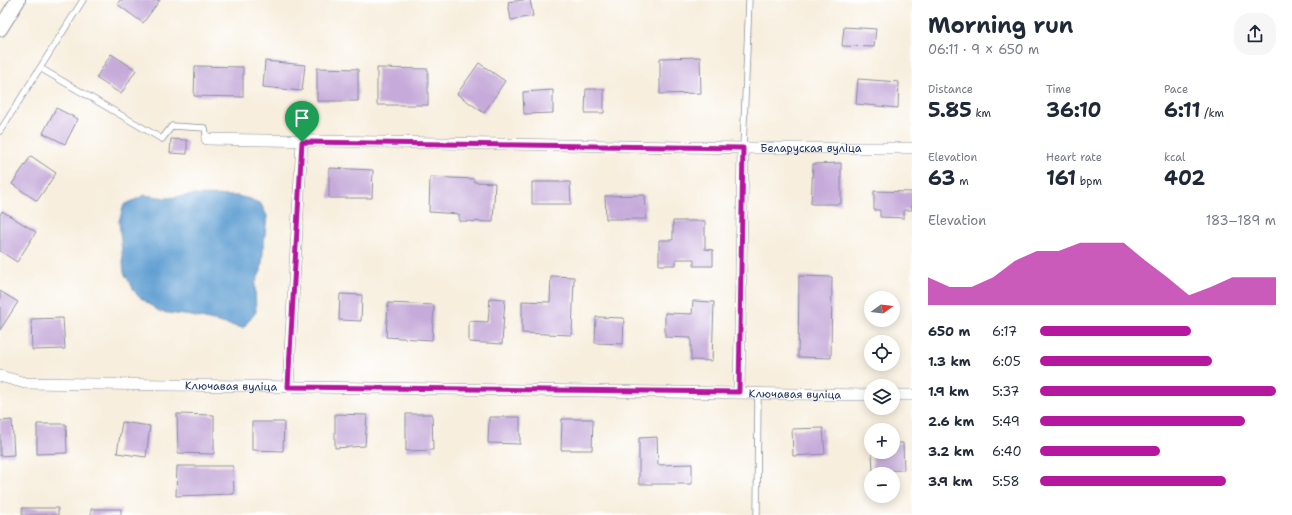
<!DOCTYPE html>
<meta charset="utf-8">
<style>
body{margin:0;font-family:"Shantell Sans",sans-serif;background:#f6f6f7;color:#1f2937;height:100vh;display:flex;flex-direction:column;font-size:15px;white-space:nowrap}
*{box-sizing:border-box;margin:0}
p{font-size:13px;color:#747a83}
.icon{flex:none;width:22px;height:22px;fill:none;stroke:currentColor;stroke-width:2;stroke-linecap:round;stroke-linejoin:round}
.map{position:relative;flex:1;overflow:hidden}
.sheet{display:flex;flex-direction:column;background:#fff;width:380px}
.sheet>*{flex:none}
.needle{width:26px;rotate:75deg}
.fabs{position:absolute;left:864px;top:291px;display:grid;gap:8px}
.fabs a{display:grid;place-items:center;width:36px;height:36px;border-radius:50%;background:#fff;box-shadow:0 2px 10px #0003;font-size:20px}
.pin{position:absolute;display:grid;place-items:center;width:34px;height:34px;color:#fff;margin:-41px -17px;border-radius:50% 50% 50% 0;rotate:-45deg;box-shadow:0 0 4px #0007}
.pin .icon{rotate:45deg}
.round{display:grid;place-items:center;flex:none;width:42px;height:42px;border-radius:16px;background:#f6f6f7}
.headline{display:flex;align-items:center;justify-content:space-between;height:68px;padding:0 16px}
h1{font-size:22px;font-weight:700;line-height:30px}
.figures{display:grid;grid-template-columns:repeat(3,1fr);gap:6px;height:68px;padding:4px 16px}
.figures div{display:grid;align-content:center}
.figures b{font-size:20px;font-weight:700}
.figures small{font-size:11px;font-weight:400}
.figures p{font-size:11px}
.chart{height:112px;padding:8px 16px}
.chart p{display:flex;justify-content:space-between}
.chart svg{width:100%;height:72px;margin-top:4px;fill:#b5179e;opacity:.7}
ul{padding:0 16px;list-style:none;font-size:13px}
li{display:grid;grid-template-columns:64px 48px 1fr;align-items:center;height:30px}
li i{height:10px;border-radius:5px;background:#b5179e}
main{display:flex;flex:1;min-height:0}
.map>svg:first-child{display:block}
.water{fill:#609fd2;stroke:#3e6798}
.building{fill:#c6abda}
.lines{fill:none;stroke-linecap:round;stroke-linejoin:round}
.service-casing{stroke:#898e9e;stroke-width:7}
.minor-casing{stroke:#898e9e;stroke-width:12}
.tertiary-casing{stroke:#898e9e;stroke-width:16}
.service{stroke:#fff;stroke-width:5.5}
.minor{stroke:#fff;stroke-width:11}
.tertiary{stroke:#fff;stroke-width:14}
.route-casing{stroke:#fff;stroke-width:8}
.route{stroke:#b5179e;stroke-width:5}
.labels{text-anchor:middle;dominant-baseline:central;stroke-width:3;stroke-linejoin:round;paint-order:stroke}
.street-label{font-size:11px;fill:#1b2f5e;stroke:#fff}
</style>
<main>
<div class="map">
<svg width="912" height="515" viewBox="0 0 912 515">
<rect width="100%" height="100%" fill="#fff"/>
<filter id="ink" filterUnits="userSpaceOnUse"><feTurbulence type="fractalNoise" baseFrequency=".025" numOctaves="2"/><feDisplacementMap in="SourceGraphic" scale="8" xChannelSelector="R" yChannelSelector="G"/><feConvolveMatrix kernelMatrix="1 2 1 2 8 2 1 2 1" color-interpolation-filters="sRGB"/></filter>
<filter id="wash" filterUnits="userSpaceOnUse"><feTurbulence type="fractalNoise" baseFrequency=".012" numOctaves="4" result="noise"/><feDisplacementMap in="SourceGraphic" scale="16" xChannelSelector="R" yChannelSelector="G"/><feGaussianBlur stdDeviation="0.9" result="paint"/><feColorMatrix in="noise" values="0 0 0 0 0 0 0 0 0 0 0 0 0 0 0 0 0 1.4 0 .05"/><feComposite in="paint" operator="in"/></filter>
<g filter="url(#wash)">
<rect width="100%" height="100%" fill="#f7eedd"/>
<path class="water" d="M 145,195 L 166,198 L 195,195 L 237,196 L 250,199 L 261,204 L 267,216 L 261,271 L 255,284 L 256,312 L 243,328 L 192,316 L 160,312 L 137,295 L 124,273 L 119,221 L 124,205 Z"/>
<g id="blocks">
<path class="building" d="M 120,0 L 160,0 L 143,23 L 117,4 Z
M 523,0 L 530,0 L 533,16 L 511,20 L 508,2 Z
M 844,27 L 876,29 L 874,47 L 842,46 Z
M 111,54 L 136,70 L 121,94 L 96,78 Z
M 700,57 L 701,93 L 660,94 L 660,58 Z
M 265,61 L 305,65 L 302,91 L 263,87 Z
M 479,63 L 505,81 L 484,113 L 457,94 Z
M 195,66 L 243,67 L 243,97 L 194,96 Z
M 317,68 L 358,69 L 358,101 L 317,101 Z
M 377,68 L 428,69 L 428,105 L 377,105 Z
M 858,79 L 899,82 L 898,108 L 856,104 Z
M 586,89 L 604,89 L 604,113 L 585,113 Z
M 553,90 L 553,113 L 524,114 L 523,92 Z
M 56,108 L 78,119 L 65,144 L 43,133 Z
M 171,139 L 187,140 L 187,154 L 170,153 Z
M 31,156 L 56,173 L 37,201 L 12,184 Z
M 841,163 L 841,204 L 811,204 L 813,164 Z
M 329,168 L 373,170 L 372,198 L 329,198 Z
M 430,177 L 474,179 L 474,182 L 495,183 L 493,222 L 459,221 L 459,214 L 429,212 Z
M 532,182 L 570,182 L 571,204 L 532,204 Z
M 874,191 L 912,192 L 912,210 L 904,210 L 904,218 L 880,217 L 880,210 L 874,210 Z
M 645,195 L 646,219 L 606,219 L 605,196 Z
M 2,211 L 36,232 L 17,262 L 0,251 L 0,215 Z
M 673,221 L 705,221 L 705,249 L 713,250 L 713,266 L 694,266 L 694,259 L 676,259 L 676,265 L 659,265 L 659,240 L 673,240 Z
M 551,276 L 574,277 L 572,335 L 522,333 L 522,301 L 550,302 Z
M 799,276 L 832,277 L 831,358 L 798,357 Z
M 0,291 L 18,302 L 0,330 Z
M 340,294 L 362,295 L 361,321 L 339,320 Z
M 490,298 L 505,299 L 502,344 L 469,342 L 469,321 L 488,322 Z
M 693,301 L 714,302 L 712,361 L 691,360 L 691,338 L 665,337 L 665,313 L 692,314 Z
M 388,303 L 434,305 L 432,340 L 386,337 Z
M 596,317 L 624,318 L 623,344 L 595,343 Z
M 63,318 L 65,349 L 32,350 L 31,319 Z
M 177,414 L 214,415 L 214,454 L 178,453 Z
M 335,414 L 367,415 L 365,446 L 335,448 Z
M 406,414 L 432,414 L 433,450 L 406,451 Z
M 489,417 L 520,417 L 520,444 L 488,443 Z
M 562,419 L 593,419 L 592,450 L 561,450 Z
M 12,420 L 14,455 L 0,456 L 0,421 Z
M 122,422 L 150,426 L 146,457 L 117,453 Z
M 252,422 L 284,422 L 283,451 L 252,450 Z
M 37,424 L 66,424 L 67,453 L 37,454 Z
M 823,428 L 825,454 L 793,456 L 792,429 Z
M 657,437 L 658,465 L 692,464 L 692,484 L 639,484 L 639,438 Z
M 893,443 L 903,443 L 904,470 L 873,471 L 872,452 L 893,452 Z
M 177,466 L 233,466 L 234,494 L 176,496 Z
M 22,508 L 58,508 L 58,515 L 22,515 Z
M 91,509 L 121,509 L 121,515 L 91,515 Z"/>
</g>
</g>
<g filter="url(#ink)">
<use href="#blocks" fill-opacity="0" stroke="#898e9e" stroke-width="1"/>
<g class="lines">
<g class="service-casing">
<path id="service" d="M 40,68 L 162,139 L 172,126 L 205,128 L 207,139
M 0,131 L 83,0
M 743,148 L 749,0
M 757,515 L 758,393"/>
</g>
<g class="minor-casing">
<g id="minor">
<path id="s1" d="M 207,139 L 743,148 L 912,148"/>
<path id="s2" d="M 0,376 L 25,383 L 871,395"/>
<path d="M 288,387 L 302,142"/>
<path d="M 739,392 L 743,148"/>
<path d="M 893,395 L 912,395"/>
</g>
</g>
<g class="tertiary-casing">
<path id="tertiary" d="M 0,29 L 18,0"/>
</g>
<use href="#service" class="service"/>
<use href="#minor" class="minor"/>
<use href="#tertiary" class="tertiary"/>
</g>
</g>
<g class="lines" filter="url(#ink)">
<g class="route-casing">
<path id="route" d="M 302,142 L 743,148 L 739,392 L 288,387 Z"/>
</g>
<use href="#route" class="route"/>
</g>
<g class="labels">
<g class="street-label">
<text stroke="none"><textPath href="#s1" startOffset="604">Беларуская вуліца</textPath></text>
<text stroke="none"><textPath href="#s2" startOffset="232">Ключавая вуліца</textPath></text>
<text stroke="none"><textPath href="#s2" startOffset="796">Ключавая вуліца</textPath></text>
</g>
</g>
</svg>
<div class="fabs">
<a><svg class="needle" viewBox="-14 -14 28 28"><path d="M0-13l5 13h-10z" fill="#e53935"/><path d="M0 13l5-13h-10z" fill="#747a83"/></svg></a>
<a><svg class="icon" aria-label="locate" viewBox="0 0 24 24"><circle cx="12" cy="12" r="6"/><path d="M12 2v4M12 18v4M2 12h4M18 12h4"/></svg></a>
<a><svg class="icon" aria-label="layers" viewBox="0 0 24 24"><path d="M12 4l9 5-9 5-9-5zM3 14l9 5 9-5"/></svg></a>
<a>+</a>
<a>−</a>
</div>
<div class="pin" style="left:302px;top:142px;background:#1e9e55"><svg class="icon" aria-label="arrive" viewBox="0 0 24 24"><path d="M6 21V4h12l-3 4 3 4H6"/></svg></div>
</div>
<section class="sheet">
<div class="headline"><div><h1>Morning run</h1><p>06:11 · 9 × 650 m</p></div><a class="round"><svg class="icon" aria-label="share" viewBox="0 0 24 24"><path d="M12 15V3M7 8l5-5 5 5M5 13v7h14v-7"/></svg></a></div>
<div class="figures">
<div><p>Distance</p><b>5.85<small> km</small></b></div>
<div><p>Time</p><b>36:10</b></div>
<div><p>Pace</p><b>6:11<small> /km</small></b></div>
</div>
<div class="figures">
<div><p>Elevation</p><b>63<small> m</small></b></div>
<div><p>Heart rate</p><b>161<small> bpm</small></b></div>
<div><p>kcal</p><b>402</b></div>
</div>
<div class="chart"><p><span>Elevation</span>183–189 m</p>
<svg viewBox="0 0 160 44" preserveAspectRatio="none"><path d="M0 44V27L10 33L20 33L30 27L40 17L50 11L60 11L70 6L80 6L90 6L100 17L110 27L120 38L130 33L140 27L150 27L160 27V44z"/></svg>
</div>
<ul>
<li><b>650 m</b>6:17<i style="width:64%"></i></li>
<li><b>1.3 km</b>6:05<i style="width:73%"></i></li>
<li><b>1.9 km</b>5:37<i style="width:100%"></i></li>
<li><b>2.6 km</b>5:49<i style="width:87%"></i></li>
<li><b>3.2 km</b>6:40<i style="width:51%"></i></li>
<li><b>3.9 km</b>5:58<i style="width:79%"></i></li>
</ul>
</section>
</main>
